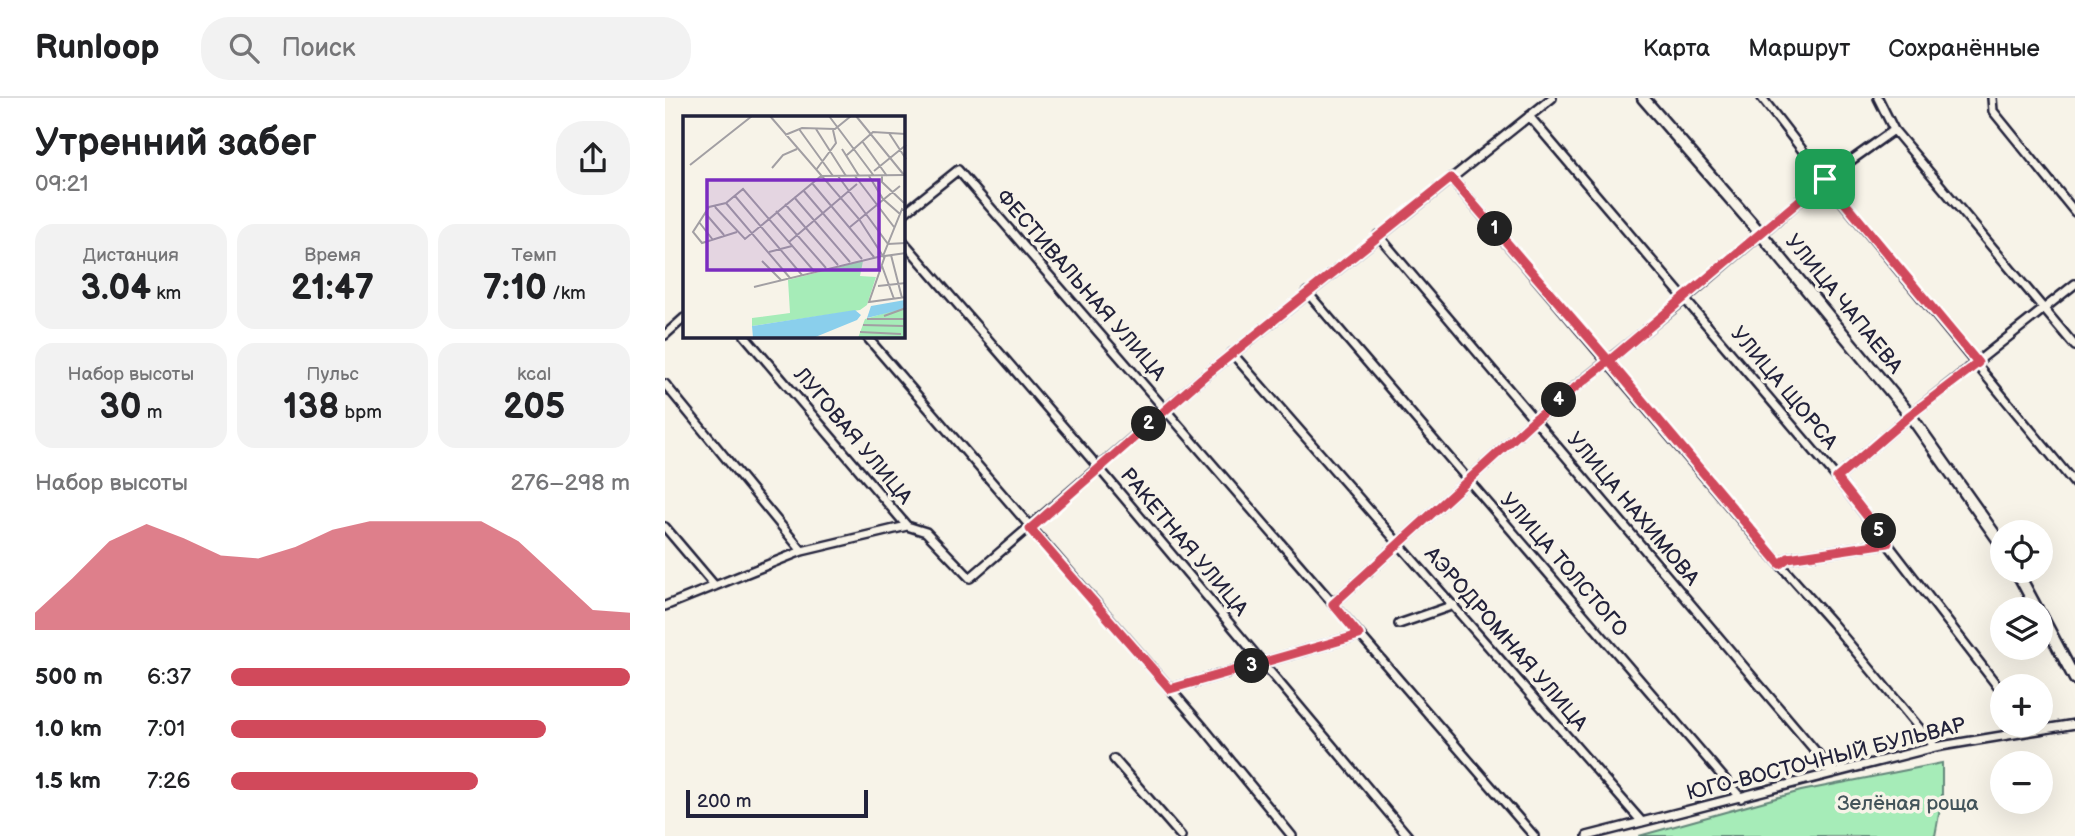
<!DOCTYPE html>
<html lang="ru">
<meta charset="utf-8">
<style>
body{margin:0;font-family:"Balsamiq Sans",sans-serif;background:#f2f2f2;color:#202124;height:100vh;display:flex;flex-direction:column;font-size:26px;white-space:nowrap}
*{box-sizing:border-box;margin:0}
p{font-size:23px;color:#757577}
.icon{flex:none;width:38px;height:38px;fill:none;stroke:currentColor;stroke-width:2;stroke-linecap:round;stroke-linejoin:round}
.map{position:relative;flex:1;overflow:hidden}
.side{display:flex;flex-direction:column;background:#fff;width:665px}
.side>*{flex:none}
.tools{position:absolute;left:1325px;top:422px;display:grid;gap:14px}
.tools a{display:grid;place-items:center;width:63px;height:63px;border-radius:50%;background:#fff;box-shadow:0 7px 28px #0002;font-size:35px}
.scale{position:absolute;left:21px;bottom:18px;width:182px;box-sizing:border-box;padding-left:7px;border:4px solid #22223b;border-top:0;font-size:19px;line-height:24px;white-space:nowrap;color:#22223b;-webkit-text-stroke:5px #f7f3e8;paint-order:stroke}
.pin{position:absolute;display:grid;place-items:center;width:60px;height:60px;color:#fff;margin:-30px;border-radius:14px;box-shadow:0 4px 10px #0006}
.km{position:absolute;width:35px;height:35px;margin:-18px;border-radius:50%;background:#222;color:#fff;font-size:19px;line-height:35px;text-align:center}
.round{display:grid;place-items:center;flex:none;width:74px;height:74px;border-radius:28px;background:#f2f2f2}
.summary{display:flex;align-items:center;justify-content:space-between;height:119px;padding:0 35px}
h1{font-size:38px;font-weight:700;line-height:52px}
.metrics{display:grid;grid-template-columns:repeat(3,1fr);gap:10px;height:119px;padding:7px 35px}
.metrics div{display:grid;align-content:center;border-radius:18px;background:#f2f2f2;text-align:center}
.metrics b{font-size:35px;font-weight:700}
.metrics small{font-size:19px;font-weight:400}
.metrics p{font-size:19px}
.chart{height:196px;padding:14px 35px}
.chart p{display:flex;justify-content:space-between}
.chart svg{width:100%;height:126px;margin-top:7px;fill:#d1495b;opacity:.7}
ul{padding:0 35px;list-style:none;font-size:23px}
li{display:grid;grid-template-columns:112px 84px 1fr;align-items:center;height:52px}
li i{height:18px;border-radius:9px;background:#d1495b}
header{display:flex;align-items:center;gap:42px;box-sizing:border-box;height:98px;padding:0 35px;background:#fff;border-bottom:2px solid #e0e0e0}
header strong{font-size:33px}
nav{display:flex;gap:38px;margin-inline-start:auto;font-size:24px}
.search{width:490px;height:63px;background:#f2f2f2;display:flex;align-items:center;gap:18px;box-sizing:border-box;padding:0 24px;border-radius:28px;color:#757577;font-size:26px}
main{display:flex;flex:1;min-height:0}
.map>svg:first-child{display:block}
.green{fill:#a6ecb8;stroke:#64877a;stroke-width:2}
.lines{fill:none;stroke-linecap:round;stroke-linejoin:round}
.street-casing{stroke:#22223b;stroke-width:12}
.secondary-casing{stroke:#22223b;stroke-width:15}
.street{stroke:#f7f3e8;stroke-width:7}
.secondary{stroke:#f7f3e8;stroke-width:10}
.route-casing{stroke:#fff;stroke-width:14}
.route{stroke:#d1495b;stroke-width:9}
.labels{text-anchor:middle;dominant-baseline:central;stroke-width:7;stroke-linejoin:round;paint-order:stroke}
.street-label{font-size:21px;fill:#22223b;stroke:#f7f3e8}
.park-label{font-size:21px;fill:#43545a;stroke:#f7f3e8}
.inset-road{fill:none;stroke:#a29fa3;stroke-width:2}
.view{fill:#7b2cbf;fill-opacity:0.15;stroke:#7b2cbf;stroke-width:3.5}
.inset-edge{fill:none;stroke:#22223b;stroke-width:3.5}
</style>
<header>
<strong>Runloop</strong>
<div class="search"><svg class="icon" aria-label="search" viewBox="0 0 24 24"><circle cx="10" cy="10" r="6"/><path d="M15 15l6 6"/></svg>Поиск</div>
<nav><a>Карта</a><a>Маршрут</a><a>Сохранённые</a></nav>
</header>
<main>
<section class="side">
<div class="summary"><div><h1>Утренний забег</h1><p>09:21</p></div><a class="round"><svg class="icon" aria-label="share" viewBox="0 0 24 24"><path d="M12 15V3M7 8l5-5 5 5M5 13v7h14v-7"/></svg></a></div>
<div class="metrics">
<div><p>Дистанция</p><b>3.04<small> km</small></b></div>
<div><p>Время</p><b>21:47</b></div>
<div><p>Темп</p><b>7:10<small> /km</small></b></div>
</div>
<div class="metrics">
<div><p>Набор высоты</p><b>30<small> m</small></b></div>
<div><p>Пульс</p><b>138<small> bpm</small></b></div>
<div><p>kcal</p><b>205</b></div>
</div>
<div class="chart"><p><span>Набор высоты</span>276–298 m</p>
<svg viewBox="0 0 160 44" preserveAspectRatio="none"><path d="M0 44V38L10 26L20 13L30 7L40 12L50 18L60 19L70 15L80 9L90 6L100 6L110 6L120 6L130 13L140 25L150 37L160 38V44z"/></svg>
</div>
<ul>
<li><b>500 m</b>6:37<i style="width:100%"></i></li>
<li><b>1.0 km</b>7:01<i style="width:79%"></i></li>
<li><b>1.5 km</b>7:26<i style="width:62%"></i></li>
</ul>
</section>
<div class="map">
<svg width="1410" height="738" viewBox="0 0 1410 738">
<rect width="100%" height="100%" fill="#f7f3e8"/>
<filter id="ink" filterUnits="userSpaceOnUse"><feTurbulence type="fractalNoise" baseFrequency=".0143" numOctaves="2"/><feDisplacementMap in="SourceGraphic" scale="14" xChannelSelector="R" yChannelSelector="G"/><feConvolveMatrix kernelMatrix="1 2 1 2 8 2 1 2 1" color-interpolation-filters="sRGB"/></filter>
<g filter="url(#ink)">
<path class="green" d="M 1277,665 L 1277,700 L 1270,738 L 974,738 L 1136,693 Z"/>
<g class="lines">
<g class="street-casing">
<path id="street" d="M 1097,0 L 1172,97 L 1410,386
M 1213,0 L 1229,32 L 1410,248
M 1327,0 L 1328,13 L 1410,114
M 864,18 L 1172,380 L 1337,594
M 786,80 L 1094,443 L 1167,525 L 1270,649
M 238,116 L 293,72 L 869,738
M 713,137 L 1169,675
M 238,143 L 434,370 L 743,738
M 642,194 L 1076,700
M 0,237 L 19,220
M 80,238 L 242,428 L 261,434 L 305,480 L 537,280 L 887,0
M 201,238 L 538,629 L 627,738
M 567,255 L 977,724
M 0,286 L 137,453
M 1172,380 L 1245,317 L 1410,186
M 0,429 L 50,488
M 1115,466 L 1123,460 L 1223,445
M 668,506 L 870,321 L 1020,201 L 1160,81 L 1229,32
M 0,508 L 137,453 L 242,428
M 734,526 L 789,507
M 505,591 L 694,537
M 449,661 L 516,738
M 922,738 L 1270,649 L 1410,626"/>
</g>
<g class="secondary-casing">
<path id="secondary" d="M 978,0 L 1096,136 L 1245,317 L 1337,447
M 1351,472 L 1372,511
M 1376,517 L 1410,581"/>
</g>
<use href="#street" class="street"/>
<use href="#secondary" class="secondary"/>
</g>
</g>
<g class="lines" filter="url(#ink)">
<g class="route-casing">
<path id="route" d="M 1160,81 L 944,263 L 786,80 L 537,280 L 365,431 L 505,591 L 694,537 L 668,506 L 870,321 L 944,263 L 1115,466 L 1123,460 L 1223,445 L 1172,380 L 1245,317 L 1313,265 L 1160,81"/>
</g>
<use href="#route" class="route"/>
</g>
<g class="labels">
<g class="street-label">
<text transform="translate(416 187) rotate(49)">ФЕСТИВАЛЬНАЯ УЛИЦА</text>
<text transform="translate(1179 206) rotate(51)">УЛИЦА ЧАПАЕВА</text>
<text transform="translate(1119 290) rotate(50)">УЛИЦА ЩОРСА</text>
<text transform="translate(188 338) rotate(50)">ЛУГОВАЯ УЛИЦА</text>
<text transform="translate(968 411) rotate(50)">УЛИЦА НАХИМОВА</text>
<text transform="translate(519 444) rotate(50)">РАКЕТНАЯ УЛИЦА</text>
<text transform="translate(899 467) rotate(49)">УЛИЦА ТОЛСТОГО</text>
<text transform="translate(841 541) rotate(49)">АЭРОДРОМНАЯ УЛИЦА</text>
<text transform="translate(1161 661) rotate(-14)">ЮГО-ВОСТОЧНЫЙ БУЛЬВАР</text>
</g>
<g class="park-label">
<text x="1243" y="705">Зелёная роща</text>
</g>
</g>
<g transform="translate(18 18)">
<rect width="222" height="222" fill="#f7f3e8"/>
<path d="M 180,145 L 177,160 L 193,161 L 184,189 L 177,194 L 69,210 L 69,202 L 107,197 L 105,164 ZM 222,191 L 222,222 L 175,222 L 182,203 Z" fill="#a6ecb8"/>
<path d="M 222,184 L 220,193 L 184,202 L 188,190 ZM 172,194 L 178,199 L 174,204 L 130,222 L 70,222 L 69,210 Z" fill="#8acfec"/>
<path class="inset-road" d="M 87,0 L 176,103 L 200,140 L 219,93 L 223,96M 146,0 L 191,60M 173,0 L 221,59M 116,13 L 150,60M 133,13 L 163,60M 206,17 L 223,43M 102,19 L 119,12 L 152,13 L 168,0M 179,25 L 204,60M 159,33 L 176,60M 164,39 L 190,16 L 223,18M 7,49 L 69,0M 89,52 L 100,39 L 114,33M 133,54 L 153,27 L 150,14M 191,55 L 223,29M 155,60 L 205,128 L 223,127M 172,60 L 211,111M 186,60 L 200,83 L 217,98M 199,60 L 199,66 L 221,87M 129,67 L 191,141M 120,74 L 179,143M 52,80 L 119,159M 111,81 L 167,146M 43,87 L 107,162M 102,88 L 155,149M 32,91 L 62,123 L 138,60 L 222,59M 93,95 L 143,152M 22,97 L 41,119M 16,106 L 30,124M 167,111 L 217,70M 54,116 L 19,127 L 10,116 L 26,91 L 43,87 L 60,73 L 131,155M 106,126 L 174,68M 86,136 L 109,130M 223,137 L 202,140 L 186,186 L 223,181M 208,139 L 219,182M 79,145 L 98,164M 199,150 L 211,183M 195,170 L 223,167M 71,171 L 199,140M 201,200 L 223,192M 184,203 L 223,203M 180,209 L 220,210M 177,216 L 218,218"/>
<path class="view" d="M 24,64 L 196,64 L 196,154 L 24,154 Z"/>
<rect width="222" height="222" class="inset-edge"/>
</g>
</svg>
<div class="tools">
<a><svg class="icon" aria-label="locate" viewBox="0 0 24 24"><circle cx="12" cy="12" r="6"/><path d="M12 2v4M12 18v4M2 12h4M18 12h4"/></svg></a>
<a><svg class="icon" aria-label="layers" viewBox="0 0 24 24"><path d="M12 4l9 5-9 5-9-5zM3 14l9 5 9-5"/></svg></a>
<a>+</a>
<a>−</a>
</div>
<div class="scale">200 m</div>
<div class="pin" style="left:1160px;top:81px;background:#1e9e55"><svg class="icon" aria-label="arrive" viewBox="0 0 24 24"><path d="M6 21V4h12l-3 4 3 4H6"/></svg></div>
<b class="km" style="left:830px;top:131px">1</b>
<b class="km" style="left:484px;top:326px">2</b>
<b class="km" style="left:587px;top:568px">3</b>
<b class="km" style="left:894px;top:302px">4</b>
<b class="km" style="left:1214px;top:433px">5</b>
</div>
</main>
